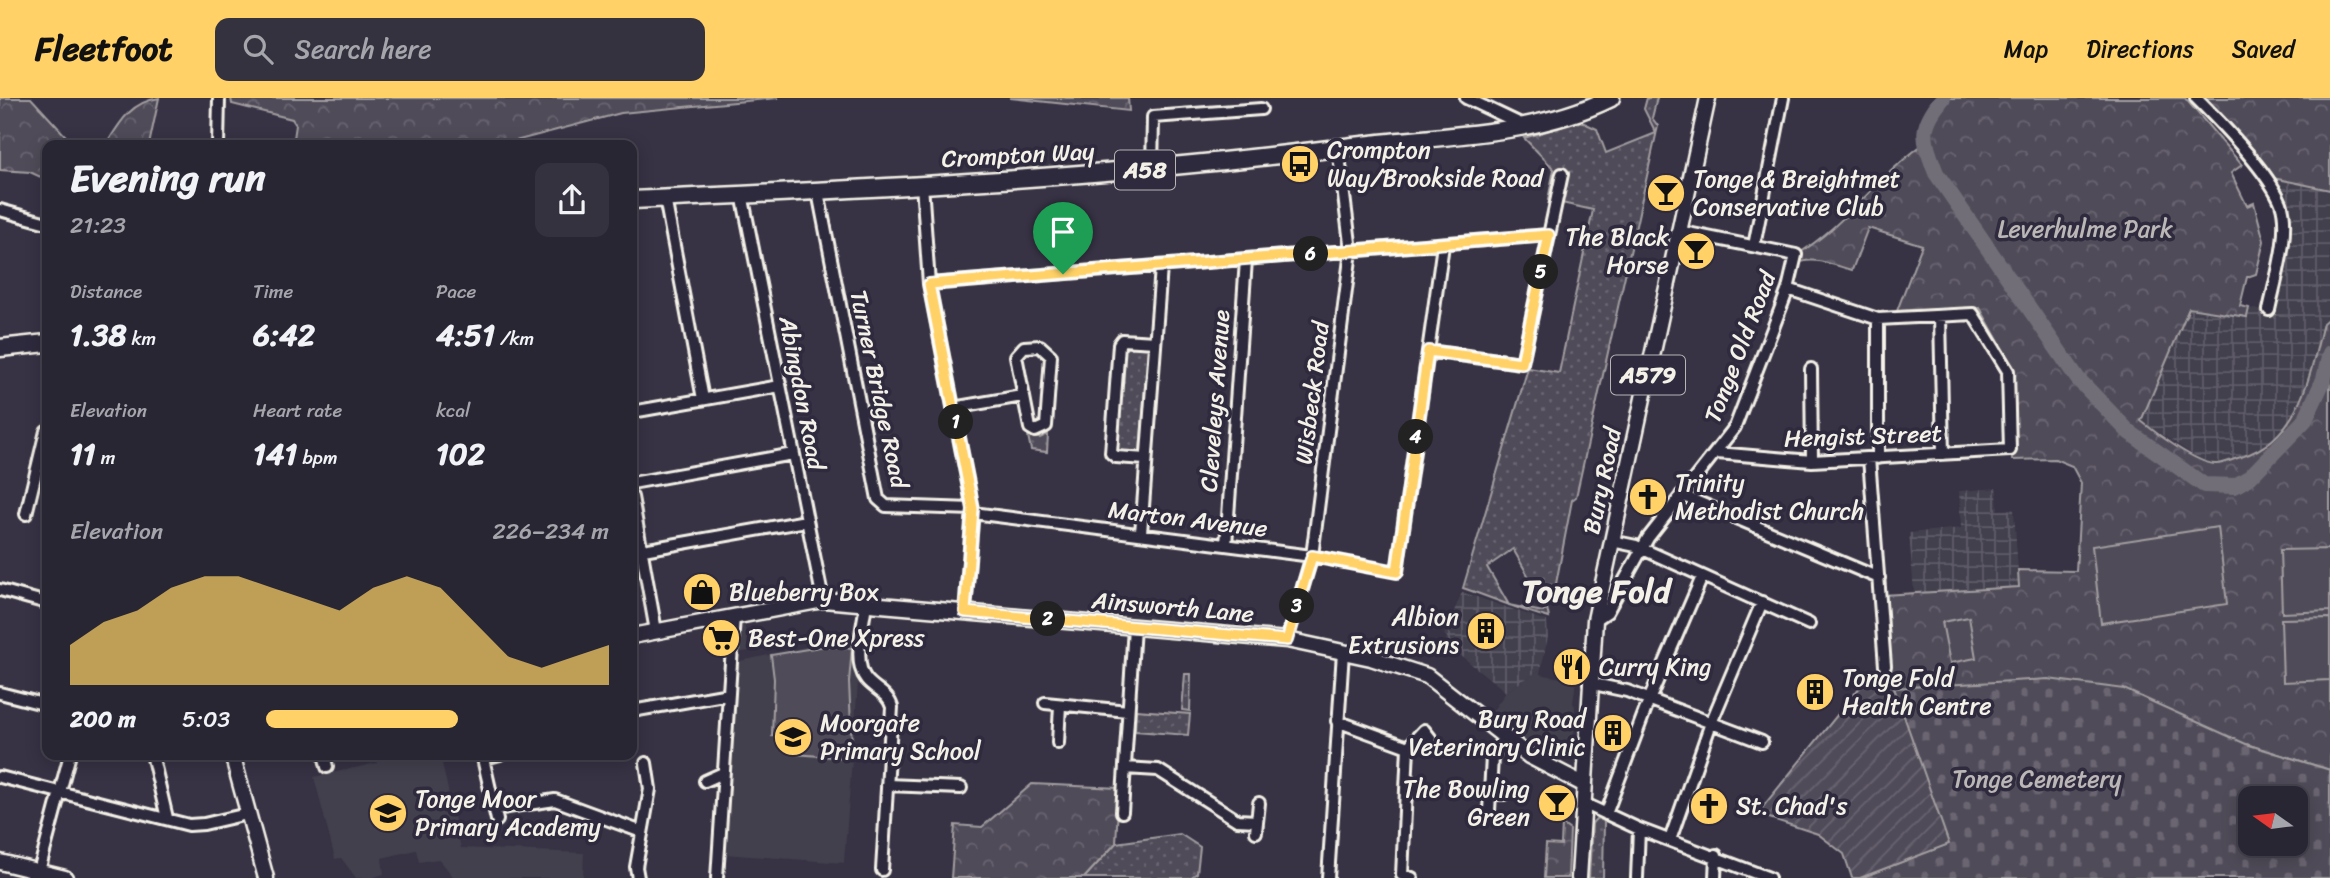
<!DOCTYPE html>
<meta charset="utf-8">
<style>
body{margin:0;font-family:Sriracha,sans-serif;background:#35323f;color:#f1f3f6;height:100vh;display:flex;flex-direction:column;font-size:26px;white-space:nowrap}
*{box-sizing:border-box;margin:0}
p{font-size:23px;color:#a5a5ac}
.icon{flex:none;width:38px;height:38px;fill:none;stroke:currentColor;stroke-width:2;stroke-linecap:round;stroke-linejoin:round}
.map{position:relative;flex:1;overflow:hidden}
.panel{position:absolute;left:42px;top:42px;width:595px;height:620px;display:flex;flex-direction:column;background:#292633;border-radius:14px;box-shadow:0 4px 18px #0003,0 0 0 2px #45434e}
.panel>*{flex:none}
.needle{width:46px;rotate:284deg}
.buttons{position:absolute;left:2238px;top:688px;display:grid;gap:14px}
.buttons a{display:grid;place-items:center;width:70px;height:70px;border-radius:14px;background:#292633;box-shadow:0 4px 18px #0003,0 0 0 2px #45434e;font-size:35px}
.pin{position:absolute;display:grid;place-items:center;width:60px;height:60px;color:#fff;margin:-72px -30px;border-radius:50% 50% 50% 0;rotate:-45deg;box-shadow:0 0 7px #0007}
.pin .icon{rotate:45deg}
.km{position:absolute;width:35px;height:35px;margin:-18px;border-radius:50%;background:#222;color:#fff;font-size:19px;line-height:35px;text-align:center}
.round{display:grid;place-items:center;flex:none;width:74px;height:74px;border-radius:14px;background:#35323f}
.summary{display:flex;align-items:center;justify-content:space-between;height:119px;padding:0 28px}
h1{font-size:38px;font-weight:700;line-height:52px}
.figures{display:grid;grid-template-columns:repeat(3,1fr);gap:10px;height:119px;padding:7px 28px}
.figures div{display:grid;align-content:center}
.figures b{font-size:30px;font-weight:700}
.figures small{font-size:19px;font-weight:400}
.figures p{font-size:19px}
.chart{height:196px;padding:14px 28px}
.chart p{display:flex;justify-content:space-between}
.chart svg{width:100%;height:126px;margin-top:7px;fill:#ffd166;opacity:.7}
ul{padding:0 28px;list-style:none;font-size:23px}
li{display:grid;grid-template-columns:112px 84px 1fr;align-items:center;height:52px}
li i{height:18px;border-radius:9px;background:#ffd166}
header{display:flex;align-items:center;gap:42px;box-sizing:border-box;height:98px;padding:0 35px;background:#ffd166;color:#111}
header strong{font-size:33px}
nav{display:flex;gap:38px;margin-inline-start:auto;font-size:24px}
.search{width:490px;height:63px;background:#35323f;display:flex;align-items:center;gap:18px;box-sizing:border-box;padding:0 24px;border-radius:14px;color:#a5a5ac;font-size:26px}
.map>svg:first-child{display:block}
.built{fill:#433f4e}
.industrial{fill:url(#industrial-grid)}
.grass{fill:url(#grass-dots);stroke:#a29ea0;stroke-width:2}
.forest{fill:url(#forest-crowns);stroke:#a29ea0;stroke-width:2}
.cemetery{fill:url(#cemetery-stones);stroke:#a29ea0;stroke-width:2;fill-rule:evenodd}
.garden{fill:url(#garden-furrows);stroke:#a29ea0;stroke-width:2}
.pitch{fill:#504b59;stroke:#a29ea0;stroke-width:2}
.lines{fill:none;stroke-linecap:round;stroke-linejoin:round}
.river{stroke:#726e77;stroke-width:16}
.minor-casing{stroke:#f4f1e8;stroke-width:16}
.major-casing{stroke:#f4f1e8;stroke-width:19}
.highway-casing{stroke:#f4f1e8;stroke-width:21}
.minor{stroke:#2f2a3d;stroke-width:10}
.major{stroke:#2f2a3d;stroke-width:14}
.highway{stroke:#2f2a3d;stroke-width:16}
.route-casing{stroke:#fff;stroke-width:14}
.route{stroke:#ffd166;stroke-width:9}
.labels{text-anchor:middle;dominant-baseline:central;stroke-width:7;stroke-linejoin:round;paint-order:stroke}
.shield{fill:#2f2a3d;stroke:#b9b5b5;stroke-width:2}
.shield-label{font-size:23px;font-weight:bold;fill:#f4f1e8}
.poi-label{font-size:24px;fill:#f4f1e8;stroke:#2f2a3d;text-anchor:start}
.street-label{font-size:24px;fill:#f4f1e8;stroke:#2f2a3d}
.park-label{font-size:24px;fill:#bbb7b6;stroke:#2f2a3d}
.district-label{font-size:32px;font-weight:bold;fill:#f4f1e8;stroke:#2f2a3d}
</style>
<header>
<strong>Fleetfoot</strong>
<div class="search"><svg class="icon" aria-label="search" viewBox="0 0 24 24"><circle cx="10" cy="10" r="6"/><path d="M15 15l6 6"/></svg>Search here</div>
<nav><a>Map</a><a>Directions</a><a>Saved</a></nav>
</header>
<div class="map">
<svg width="2330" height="780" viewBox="0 0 2330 780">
<defs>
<pattern id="industrial-grid" width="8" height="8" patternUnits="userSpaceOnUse" patternTransform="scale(1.75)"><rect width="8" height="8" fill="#433f4e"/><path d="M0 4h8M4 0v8" fill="none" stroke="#5f5b68"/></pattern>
<pattern id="grass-dots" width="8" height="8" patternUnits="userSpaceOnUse" patternTransform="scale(1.75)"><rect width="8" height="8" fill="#504b59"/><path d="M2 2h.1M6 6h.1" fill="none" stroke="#6a6571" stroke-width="1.8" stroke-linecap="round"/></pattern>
<pattern id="forest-crowns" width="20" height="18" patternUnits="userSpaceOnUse" patternTransform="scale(1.75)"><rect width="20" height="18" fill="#504b59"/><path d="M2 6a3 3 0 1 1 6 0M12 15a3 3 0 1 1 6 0" fill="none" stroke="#6a6571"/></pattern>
<pattern id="cemetery-stones" width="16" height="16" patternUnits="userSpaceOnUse" patternTransform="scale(1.75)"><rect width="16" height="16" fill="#504b59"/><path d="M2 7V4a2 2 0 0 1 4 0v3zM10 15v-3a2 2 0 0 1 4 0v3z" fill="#6a6571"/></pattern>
<pattern id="garden-furrows" width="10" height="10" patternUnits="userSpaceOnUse" patternTransform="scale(1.75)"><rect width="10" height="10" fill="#504b59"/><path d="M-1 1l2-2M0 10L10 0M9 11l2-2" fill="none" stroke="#6a6571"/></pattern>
</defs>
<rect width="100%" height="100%" fill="#373244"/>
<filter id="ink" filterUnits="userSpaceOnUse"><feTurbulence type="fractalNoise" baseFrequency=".0143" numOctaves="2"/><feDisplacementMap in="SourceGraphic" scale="14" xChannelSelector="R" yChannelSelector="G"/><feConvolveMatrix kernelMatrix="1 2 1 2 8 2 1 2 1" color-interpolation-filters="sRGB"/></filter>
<g filter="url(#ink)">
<path class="built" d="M 744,525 L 749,553 L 738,555 L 741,526 Z
M 824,545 L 861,548 L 844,765 L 723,756 L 736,564 Z
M 1541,571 L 1540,576 L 1576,583 L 1573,605 L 1575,608 L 1574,639 L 1568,657 L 1561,662 L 1548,661 L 1515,641 L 1488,619 L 1506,594 Z
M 376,656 L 440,656 L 461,750 L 584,755 L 583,780 L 454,780 L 439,761 L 419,764 L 416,752 L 382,760 L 384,776 L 372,780 L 356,780 L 341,760 L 335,761 L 314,679 L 377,665 Z"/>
<path class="industrial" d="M 2273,80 L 2330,92 L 2330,219 L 2323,225 L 2304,299 L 2285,328 L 2258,354 L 2216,366 L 2198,360 L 2141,323 L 2189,210 L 2246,219 L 2249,210 L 2274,215 L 2291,128 L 2291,113 L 2286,99 Z
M 1997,390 L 1998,412 L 2014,411 L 2019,489 L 1914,495 L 1909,435 L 1961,430 L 1959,393 Z
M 1462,494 L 1547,523 L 1548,539 L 1541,571 L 1506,594 L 1445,545 L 1447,539 L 1444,537 Z"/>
<path class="grass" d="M 1647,0 L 1657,0 L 1652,20 L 1658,28 L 1576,399 L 1572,402 L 1555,491 L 1533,486 L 1513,451 L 1487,469 L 1509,507 L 1543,514 L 1547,510 L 1549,520 C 1520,512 1492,500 1463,490 L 1528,270 L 1559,275 L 1593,112 L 1548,102 L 1554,71 L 1524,40 L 1580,23 L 1597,31 L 1606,55 L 1656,35 L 1644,11 Z
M 1125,247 L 1148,249 L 1140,356 L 1115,352 Z
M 1048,336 L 1047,354 L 1031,352 L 1028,338 L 1040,340 Z
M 1185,576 L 1191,576 L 1190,613 L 1182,612 Z
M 1136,612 L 1190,616 L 1188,637 L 1135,633 Z
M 1597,720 L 1604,723 L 1603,780 L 1589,780 L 1592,725 Z
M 1180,736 L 1200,749 L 1197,775 L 1190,780 L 1084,780 L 1116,745 Z"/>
<path class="forest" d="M 0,0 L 31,0 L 74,47 L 47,47 L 47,82 L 30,74 L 0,72 Z
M 159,0 L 149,47 L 106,47 C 120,24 131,4 159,0 Z
M 231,0 L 778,0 L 621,15 L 500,47 L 293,47 L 296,27 L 292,21 L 232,6 Z
M 1010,0 L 1128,0 L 1129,13 Z
M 1943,0 L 2185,0 L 2242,67 L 2231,75 L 2247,108 L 2254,105 L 2264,143 L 2256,176 L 2247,179 L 2240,208 L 2249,210 L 2247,219 L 2189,210 L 2141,323 C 2157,336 2196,365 2215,366 C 2222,367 2233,361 2241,359 C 2300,341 2310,277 2323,225 L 2330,219 L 2330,672 L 2246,646 L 1949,746 L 1893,590 L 1883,497 L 2019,489 L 2018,472 L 2076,473 L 2081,385 L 2072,368 L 2055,361 L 2012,362 L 2009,262 L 1980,210 L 1897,213 L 1922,147 L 1868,130 L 1852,172 C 1832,167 1811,156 1793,168 L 1796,157 C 1845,128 1878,78 1925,45 L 1927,19 Z
M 2204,0 L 2330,0 L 2330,92 L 2273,80 Z
M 1032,686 L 1119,690 L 1116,745 L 1084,780 L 951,780 L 955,727 L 982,729 Z
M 1562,726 L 1570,732 L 1568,780 L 1544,780 L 1546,746 L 1561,747 Z"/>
<path class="cemetery" d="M 2048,581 L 2124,591 L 2246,646 L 2330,672 L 2330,780 L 1860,780 L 1948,746 L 1893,590 ZM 2250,700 L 2296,700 L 2296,746 L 2250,746 Z"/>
<path class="garden" d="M 1891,581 L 1949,746 L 1860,780 L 1852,780 L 1844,756 L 1818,736 L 1757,716 L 1864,584 Z"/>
<path class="pitch" d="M 2218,429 L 2227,506 L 2101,525 L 2092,448 Z
M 2330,451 L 2330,513 L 2282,515 L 2280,452 Z
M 1969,519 L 1976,560 L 1950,565 L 1942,524 Z
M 2330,520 L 2330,582 L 2283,584 L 2281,521 Z
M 826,548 L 852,550 L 849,584 L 852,649 L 851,657 L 843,656 L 843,660 L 796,656 L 797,641 L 772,638 L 774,581 L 771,557 Z"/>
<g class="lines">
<path class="river" d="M 1943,0 C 1918,30 1923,40 1936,75 L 2078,281 L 2129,334 L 2204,387 L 2235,388 L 2250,379 L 2305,322 L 2324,281 L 2330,255"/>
<g class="minor-casing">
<path id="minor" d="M 1466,0 L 1525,28
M 2196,0 C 2221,25 2268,73 2281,105 C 2291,133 2275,183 2269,212
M 218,47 L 219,0
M 1152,72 L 1153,19 L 1261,11
M 922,86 L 929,186 L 973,411 L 965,514
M 818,94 L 878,401 L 886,408 L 973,411
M 742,96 L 823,502
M 665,100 L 703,301
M 0,112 L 47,125
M 1754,148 L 1783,0
M 929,186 L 1549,137
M 1940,218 L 1943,356
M 1878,221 L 1878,360
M 1040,248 L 1051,258 L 1046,328 L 1035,333 L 1030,330 L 1016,258 L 1024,249 Z
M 1428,253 L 1522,265 L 1562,76
M 1811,271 L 1812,363
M 953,310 L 1022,298
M 632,314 L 780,288
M 1717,355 L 1812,363 L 2010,352 L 2008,273 L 1973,216 L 1878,221 L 1788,191
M 1869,360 L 1885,568
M 1146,361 L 1116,359 L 1111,355 L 1119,246 L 1122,242 L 1155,244
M 632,385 L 793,356
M 1681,397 L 1879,480
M 632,399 L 656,533
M 973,415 L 1312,458 L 1397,474 L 1443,147
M 26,416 L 46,333
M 1141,435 L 1161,169
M 1612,443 L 1636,448 L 1809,526
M 1226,447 L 1246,162
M 632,454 L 806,423
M 0,492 L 47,505
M 866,505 C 864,526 852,563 866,581 C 875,592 888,595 892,609 L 882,772
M 1595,522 L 1607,514 L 1648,440 L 1735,329 L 1788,191 L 1796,157 L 1678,133
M 1287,542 L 1312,458 L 1351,153 L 1338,50
M 1589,585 L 1627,593 L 1762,644
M 0,595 L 47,607
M 1045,605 L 1128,613
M 632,613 L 729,596
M 1337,623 L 1408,649
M 1058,645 L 1060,607
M 1408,649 L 1402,777 L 1412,780
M 1408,649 L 1424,632 L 1431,641
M 152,656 L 167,720
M 324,656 L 327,669
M 482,656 L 497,722
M 485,660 L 500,656
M 1125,670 L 1158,672 L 1237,722 L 1257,723
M 0,679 L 189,727 L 204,726 L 247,716
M 705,683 L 723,675
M 887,687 L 961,690
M 1490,695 L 1504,696
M 1583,705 L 1639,731 L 1769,780
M 495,711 L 555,702 L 642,734
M 1489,713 L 1492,659 L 1504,639
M 1122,714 L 1134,529
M 1606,716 L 1649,602 L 1702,479
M 1256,734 L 1259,705
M 1670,742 L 1711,625 L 1762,504
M 39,773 L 69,660
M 638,780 L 636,769 L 650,691 L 646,665
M 717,780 L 734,518
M 1328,780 L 1343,554
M 1637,780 L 1639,731
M 1715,780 L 1716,757"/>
</g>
<g class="major-casing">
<path id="major" d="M 632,538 L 823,502 L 1287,542 L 1371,560 L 1427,578 L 1529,658 L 1585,687
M 232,656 L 266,780
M 0,764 L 65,780
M 1579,780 L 1595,522 L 1708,0"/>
</g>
<g class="highway-casing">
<path id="highway" d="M 632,102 C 872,91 1114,79 1353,48 C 1438,37 1532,39 1611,0
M 0,250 L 47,245"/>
</g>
<use href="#minor" class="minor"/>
<use href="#major" class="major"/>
<use href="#highway" class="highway"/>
</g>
</g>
<g class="lines" filter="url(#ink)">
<g class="route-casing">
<path id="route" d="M 1549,137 L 1522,265 L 1428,253 L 1397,474 L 1312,458 L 1287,542 L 965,514 L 973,411 L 929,186 Z"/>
</g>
<use href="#route" class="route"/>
</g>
<defs>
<g id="bus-disc" transform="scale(2.0125)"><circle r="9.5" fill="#ffd166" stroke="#2f2a3d"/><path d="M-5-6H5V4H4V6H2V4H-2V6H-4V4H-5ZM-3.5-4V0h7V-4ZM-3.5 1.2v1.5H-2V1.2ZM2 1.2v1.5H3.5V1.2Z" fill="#111"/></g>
<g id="bar-disc" transform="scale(2.0125)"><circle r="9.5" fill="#ffd166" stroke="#2f2a3d"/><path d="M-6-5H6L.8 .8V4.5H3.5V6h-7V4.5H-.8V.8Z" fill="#111"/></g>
<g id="church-disc" transform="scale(2.0125)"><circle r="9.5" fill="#ffd166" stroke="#2f2a3d"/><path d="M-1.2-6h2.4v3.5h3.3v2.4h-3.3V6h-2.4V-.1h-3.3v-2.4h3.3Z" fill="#111"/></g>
<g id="shop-disc" transform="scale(2.0125)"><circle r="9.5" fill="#ffd166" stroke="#2f2a3d"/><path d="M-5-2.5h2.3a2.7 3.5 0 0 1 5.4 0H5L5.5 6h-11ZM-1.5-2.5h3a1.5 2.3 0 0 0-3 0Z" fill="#111"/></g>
<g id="building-disc" transform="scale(2.0125)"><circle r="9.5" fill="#ffd166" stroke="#2f2a3d"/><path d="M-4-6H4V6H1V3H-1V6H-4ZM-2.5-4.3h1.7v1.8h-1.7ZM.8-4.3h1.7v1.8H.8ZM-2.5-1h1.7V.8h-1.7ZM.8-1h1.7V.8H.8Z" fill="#111"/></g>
<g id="supermarket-disc" transform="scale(2.0125)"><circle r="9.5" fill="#ffd166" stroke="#2f2a3d"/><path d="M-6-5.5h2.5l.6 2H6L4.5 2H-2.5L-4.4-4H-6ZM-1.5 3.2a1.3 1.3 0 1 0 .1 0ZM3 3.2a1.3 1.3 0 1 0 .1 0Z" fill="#111"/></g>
<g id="restaurant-disc" transform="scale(2.0125)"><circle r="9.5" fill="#ffd166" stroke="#2f2a3d"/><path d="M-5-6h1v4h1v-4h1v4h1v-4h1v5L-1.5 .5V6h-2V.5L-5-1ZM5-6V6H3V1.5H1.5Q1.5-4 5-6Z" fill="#111"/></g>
<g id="school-disc" transform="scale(2.0125)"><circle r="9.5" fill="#ffd166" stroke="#2f2a3d"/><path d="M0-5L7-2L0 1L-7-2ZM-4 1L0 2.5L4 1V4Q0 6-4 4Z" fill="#111"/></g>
</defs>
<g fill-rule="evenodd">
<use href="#bus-disc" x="1300" y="66"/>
<use href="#bar-disc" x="1666" y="95"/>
<use href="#bar-disc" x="1696" y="153"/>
<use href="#church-disc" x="1648" y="399"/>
<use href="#shop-disc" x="702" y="494"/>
<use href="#building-disc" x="1486" y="533"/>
<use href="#supermarket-disc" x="721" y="540"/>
<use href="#restaurant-disc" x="1572" y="569"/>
<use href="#building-disc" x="1815" y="594"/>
<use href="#building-disc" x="1613" y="635"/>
<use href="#school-disc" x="793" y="639"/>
<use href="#bar-disc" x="1557" y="705"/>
<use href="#church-disc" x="1709" y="708"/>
<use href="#school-disc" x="388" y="715"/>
</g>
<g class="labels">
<g class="shield">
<rect x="1115" y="52.5" width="60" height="39" rx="5"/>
<rect x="1611" y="257.5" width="74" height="39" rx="5"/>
</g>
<g class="shield-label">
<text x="1145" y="72">A58</text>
<text x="1648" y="277">A579</text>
</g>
<g class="poi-label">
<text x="1327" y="52">Crompton<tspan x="1327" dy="28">Way/Brookside Road</tspan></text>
<text x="1693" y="81">Tonge &amp; Breightmet<tspan x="1693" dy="28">Conservative Club</tspan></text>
<text x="1669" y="139" text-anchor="end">The Black<tspan x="1669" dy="28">Horse</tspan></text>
<text x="1675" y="385">Trinity<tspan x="1675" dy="28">Methodist Church</tspan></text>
<text x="729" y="494">Blueberry Box</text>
<text x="1459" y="519" text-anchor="end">Albion<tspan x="1459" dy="28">Extrusions</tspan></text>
<text x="748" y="540">Best-One Xpress</text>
<text x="1599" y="569">Curry King</text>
<text x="1842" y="580">Tonge Fold<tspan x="1842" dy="28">Health Centre</tspan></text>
<text x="1586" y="621" text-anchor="end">Bury Road<tspan x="1586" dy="28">Veterinary Clinic</tspan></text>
<text x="820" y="625">Moorgate<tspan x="820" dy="28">Primary School</tspan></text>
<text x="1530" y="691" text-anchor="end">The Bowling<tspan x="1530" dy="28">Green</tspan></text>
<text x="415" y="701">Tonge Moor<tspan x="415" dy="28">Primary Academy</tspan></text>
<text x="1736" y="708">St. Chad's</text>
</g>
<g class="street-label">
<text transform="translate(1018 57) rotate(-3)">Crompton Way</text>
<text transform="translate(1740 249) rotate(-69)">Tonge Old Road</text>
<text transform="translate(879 291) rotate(78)">Turner Bridge Road</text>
<text transform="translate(802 295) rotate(79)">Abingdon Road</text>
<text transform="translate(1312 295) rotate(-83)">Wisbeck Road</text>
<text transform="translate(1215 303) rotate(-86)">Cleveleys Avenue</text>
<text transform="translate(1863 338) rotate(-2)">Hengist Street</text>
<text transform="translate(1602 383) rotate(-78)">Bury Road</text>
<text transform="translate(1188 421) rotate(7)">Marton Avenue</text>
<text transform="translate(1173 509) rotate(5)">Ainsworth Lane</text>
</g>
<g class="park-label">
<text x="2085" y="131">Leverhulme Park</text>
<text x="2037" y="681">Tonge Cemetery</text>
</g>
<g class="district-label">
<text x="1596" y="493">Tonge Fold</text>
</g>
</g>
</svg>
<div class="buttons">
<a><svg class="needle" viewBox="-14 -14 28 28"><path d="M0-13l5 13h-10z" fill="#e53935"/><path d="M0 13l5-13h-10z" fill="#a5a5ac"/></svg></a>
</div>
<div class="pin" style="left:1063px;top:176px;background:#1e9e55"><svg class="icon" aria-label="arrive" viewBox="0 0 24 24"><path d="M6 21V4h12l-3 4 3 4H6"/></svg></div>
<b class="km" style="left:956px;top:324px">1</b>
<b class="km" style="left:1048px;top:521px">2</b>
<b class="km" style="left:1297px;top:508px">3</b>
<b class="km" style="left:1416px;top:339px">4</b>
<b class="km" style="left:1541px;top:174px">5</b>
<b class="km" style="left:1311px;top:156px">6</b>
<section class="panel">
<div class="summary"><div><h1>Evening run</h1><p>21:23</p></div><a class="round"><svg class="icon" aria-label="share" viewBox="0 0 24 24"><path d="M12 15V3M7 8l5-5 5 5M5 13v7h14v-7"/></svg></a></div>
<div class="figures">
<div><p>Distance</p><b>1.38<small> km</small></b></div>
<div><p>Time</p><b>6:42</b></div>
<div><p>Pace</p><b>4:51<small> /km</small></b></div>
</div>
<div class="figures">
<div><p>Elevation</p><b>11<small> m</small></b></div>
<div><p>Heart rate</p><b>141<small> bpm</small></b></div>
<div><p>kcal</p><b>102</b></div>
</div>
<div class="chart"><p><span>Elevation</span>226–234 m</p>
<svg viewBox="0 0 160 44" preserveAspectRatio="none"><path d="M0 44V30L10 22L20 18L30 10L40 6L50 6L60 10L70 14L80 18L90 10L100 6L110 10L120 22L130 34L140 38L150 34L160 30V44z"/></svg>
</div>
<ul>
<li><b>200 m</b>5:03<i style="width:56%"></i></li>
</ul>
</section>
</div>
